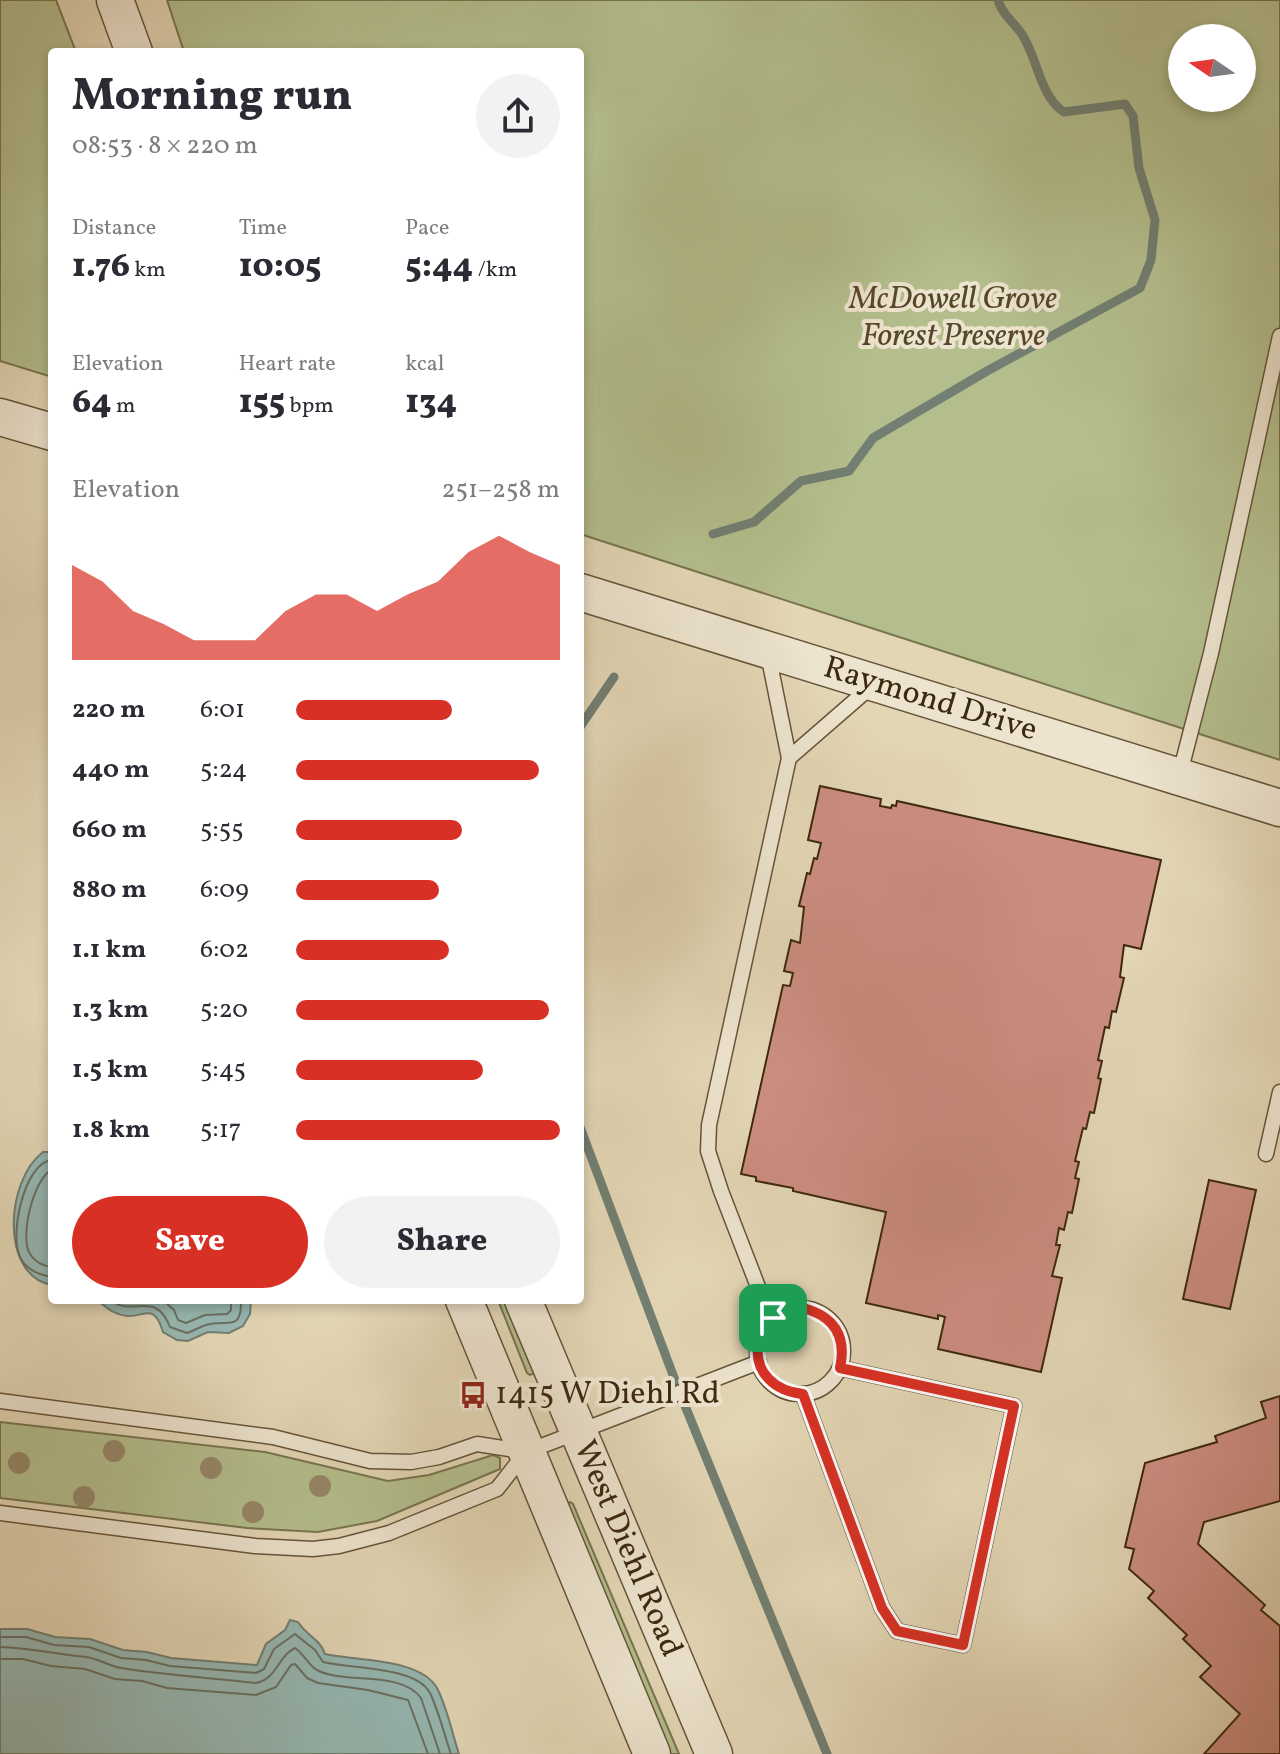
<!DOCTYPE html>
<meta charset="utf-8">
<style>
body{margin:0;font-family:Vollkorn,serif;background:#f2f2f3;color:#2b2b33;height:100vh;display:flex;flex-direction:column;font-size:30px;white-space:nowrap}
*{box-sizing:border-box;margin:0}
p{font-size:26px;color:#7c7c81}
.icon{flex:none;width:44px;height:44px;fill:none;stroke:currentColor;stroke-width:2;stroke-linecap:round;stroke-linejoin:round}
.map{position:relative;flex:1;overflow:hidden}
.sheet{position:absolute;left:48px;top:48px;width:536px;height:1256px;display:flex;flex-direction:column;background:#fff;border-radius:8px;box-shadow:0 4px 12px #0003}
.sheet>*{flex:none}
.needle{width:52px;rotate:283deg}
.buttons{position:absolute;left:1168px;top:24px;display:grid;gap:16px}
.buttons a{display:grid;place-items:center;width:88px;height:88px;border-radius:50%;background:#fff;box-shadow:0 4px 12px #0003;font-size:40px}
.pin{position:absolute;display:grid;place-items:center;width:68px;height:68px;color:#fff;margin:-34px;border-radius:16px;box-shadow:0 4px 12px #0006}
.round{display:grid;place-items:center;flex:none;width:84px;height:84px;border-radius:42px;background:#f2f2f3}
.overview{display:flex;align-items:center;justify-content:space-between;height:136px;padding:0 24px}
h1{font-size:44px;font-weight:800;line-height:60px}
.stats{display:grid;grid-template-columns:repeat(3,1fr);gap:12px;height:136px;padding:8px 24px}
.stats div{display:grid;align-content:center}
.stats b{font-size:34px;font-weight:800}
.stats small{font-size:22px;font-weight:400}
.stats p{font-size:22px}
.chart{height:224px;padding:16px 24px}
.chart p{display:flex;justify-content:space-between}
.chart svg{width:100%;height:144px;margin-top:8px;fill:#d93025;opacity:.7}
.action{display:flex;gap:16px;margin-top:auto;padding:16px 24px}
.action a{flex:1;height:92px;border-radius:48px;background:#d93025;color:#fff;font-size:32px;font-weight:800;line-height:92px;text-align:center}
.action a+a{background:#f2f2f3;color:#2b2b33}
ul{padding:0 24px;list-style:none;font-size:26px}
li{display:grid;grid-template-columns:128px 96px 1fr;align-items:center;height:60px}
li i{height:20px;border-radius:10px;background:#d93025}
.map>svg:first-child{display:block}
.green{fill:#b4be8d;stroke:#78744e;stroke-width:2;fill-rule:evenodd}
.water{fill:#96b8b3;stroke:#727f72;stroke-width:2}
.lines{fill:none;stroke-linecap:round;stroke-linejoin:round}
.shore{stroke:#6a7062;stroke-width:2}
.stream{stroke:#727f72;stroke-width:9}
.building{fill:#cc8d81;stroke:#3d2910;stroke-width:2}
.service-casing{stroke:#665439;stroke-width:17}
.tertiary-casing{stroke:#665439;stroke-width:39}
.service{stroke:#ede4cf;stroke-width:14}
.tertiary{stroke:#ede4cf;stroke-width:36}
.tree{fill:#958768}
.route-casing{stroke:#fff;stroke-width:16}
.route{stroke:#d93025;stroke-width:10}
.labels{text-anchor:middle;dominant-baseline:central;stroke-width:8;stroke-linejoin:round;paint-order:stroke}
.park-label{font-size:32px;font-style:italic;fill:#554729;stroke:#ede4cf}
.street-label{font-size:32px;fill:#3d2910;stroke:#ede4cf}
.poi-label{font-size:32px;fill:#3d2910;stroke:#ede4cf;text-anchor:start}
</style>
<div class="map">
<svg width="1280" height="1754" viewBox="0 0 1280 1754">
<rect width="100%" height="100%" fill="#e3d6b5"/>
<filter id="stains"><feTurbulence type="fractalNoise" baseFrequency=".0025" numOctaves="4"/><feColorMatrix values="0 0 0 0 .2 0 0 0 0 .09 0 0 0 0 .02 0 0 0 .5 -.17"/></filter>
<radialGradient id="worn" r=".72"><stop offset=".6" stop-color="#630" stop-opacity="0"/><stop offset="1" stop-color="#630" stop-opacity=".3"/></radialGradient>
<path class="green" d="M 0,0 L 56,0 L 76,52 L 52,52 L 52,377 L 0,361 Z
M 167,0 L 1280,0 L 1280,760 L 580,534 L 580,52 L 184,52 ZM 1182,38 L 1242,38 L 1242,98 L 1182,98 Z
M 498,1300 L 507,1300 L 535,1373 L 530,1375 L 527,1373 Z
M 0,1422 L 265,1452 L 388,1481 L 429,1475 L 493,1455 L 500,1458 L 500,1469 L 377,1521 L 318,1532 L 247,1528 L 0,1498 Z
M 570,1502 L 573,1504 L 679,1754 L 669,1754 L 566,1504 Z"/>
<path class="water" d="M 43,1152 L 52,1152 L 52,1285 C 0,1276 5,1181 43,1152 Z
M 97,1300 L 251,1300 L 250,1314 L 243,1326 L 229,1333 L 208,1332 L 188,1341 L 177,1340 L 163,1332 C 154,1302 145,1317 127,1316 C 114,1315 106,1307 97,1300 Z
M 290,1620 L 298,1622 C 306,1635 321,1640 325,1654 C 356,1661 420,1658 437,1688 C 447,1707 452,1733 459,1754 L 0,1754 L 0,1629 L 27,1629 L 55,1637 L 90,1639 L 123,1650 L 147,1652 L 171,1658 L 257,1665 L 266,1644 L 285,1630 Z"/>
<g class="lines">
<path class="shore" d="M 52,1160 C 24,1162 8,1238 21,1259 C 27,1270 40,1275 52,1277
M 52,1170 C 34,1177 19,1237 30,1254 C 35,1262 43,1266 52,1267
M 110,1300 C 134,1318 155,1289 170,1327 L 187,1333 C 194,1331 199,1327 206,1325 C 226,1318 242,1334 241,1300
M 163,1300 L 174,1310 L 178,1320 L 186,1323 L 205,1315 L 227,1314 L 231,1310 L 231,1300
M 0,1637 L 26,1637 L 54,1645 L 89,1647 L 121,1658 L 146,1660 L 170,1666 L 256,1673 L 264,1669 L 274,1649 L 295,1634 L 315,1650 L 323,1662 C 350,1669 416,1666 430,1693 C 439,1712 444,1734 451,1754
M 0,1647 C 29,1648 57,1654 86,1657 C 97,1658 109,1666 121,1668 C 166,1675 211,1678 256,1683 C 277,1679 278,1656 295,1648 C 304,1654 309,1666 317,1670 C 345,1685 401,1670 421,1698 L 440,1754
M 0,1659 L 23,1659 L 51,1666 L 85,1669 L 115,1679 L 142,1681 L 167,1688 L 256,1695 L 276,1687 L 291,1665 L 295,1664 L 307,1678 L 318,1683 L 368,1690 L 408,1700 L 428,1754"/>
<path class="stream" d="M 713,534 L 754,522 L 801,481 L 849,471 L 873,438 L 987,371 L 1140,288 L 1151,260 L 1155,220 L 1139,168 L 1133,116 L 1125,104 L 1064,112 C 1040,96 1038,60 1023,36 C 1015,23 1002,15 998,0
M 580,727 L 614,677
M 580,1127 L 679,1391 L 827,1754"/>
</g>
<path class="building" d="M 820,786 L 881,799 L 880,806 L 891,808 L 892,805 L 896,806 L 897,801 L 1161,860 L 1141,949 L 1124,945 L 1120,977 L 1124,978 L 1116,1012 L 1112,1011 L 1109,1028 L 1105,1027 L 1098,1060 L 1102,1061 L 1098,1078 L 1101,1079 L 1094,1113 L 1090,1112 L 1086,1129 L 1083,1128 L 1075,1161 L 1079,1162 L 1075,1178 L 1079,1179 L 1072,1213 L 1068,1212 L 1064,1230 L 1059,1228 L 1056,1245 L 1060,1245 L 1052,1276 L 1062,1278 L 1041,1372 L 938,1349 L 945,1317 L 938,1315 L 938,1319 L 866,1303 L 886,1212 L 793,1191 L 793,1188 L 756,1181 L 756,1177 L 741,1174 L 783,985 L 790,986 L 793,973 L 784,971 L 791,940 L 800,943 L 804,907 L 799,906 L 807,873 L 810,874 L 814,858 L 817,859 L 821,843 L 808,840 Z
M 1209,1180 L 1256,1190 L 1230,1309 L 1183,1299 Z
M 1280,1396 L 1280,1501 L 1204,1522 L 1198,1544 L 1265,1605 L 1261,1610 L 1280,1626 L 1280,1754 L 1204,1754 L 1240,1714 L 1200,1677 L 1211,1666 L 1183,1639 L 1187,1635 L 1148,1598 L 1154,1591 L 1129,1569 L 1134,1549 L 1125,1547 L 1145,1463 L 1217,1442 L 1215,1436 L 1266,1418 L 1261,1402 Z"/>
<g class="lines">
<g class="service-casing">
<path id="service" d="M 768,654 L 789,758 L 709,1125 L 708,1151 L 721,1191 L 760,1292 L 773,1318
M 789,758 L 873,685
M 1179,777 L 1211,653 L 1280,336
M 1266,1154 L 1280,1092
M757 1351a43 43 0 1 1 86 0a43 43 0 1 1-86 0Z
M 803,1394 L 882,1608 L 897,1631 L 963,1645 L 1014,1406 L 840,1368
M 0,1401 L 273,1437 L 370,1461 L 411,1462 L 439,1457 L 477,1444 L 522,1451
M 0,1513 L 255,1546 L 313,1549 L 339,1546 L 389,1533 L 497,1489 L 526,1452 L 759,1362"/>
</g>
<g class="tertiary-casing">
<path id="tertiary" d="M 115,0 L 134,52
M 0,417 L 52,432
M 580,592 L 1280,808
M 464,1300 L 652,1754
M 523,1300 L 714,1754"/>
</g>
<use href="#service" class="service"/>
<use href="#tertiary" class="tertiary"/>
</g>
<g class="tree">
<circle cx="114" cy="1451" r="11"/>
<circle cx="19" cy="1463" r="11"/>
<circle cx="211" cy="1468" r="11"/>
<circle cx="320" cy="1486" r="11"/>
<circle cx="84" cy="1497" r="11"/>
<circle cx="253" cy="1512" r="11"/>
</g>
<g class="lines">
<g class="route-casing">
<path id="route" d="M 803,1308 C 834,1316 847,1336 840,1368 L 1014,1406 L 963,1645 L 897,1631 L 882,1608 L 803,1394 C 742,1388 743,1315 803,1308 Z"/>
</g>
<use href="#route" class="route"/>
</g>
<defs>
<g id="bus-bare" transform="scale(2.16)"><path d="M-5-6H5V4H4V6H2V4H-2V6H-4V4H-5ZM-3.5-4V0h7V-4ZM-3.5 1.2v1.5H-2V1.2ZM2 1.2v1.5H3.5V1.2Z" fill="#8f2418" stroke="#ede4cf" stroke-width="2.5" paint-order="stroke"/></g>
</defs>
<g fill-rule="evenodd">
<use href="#bus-bare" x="473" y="1395"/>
</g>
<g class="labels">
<g class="park-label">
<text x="953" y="300">McDowell Grove<tspan x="953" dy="37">Forest Preserve</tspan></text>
</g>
<g class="street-label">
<text transform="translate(930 700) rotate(17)">Raymond Drive</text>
<text transform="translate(627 1549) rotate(67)">West Diehl Road</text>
</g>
<g class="poi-label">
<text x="495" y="1395">1415 W Diehl Rd</text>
</g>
</g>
<rect width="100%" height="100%" filter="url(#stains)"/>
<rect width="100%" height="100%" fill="url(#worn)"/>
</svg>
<div class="buttons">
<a><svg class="needle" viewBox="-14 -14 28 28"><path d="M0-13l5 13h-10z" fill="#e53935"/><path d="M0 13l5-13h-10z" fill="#7c7c81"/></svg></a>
</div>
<div class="pin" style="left:773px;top:1318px;background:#1e9e55"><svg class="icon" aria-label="arrive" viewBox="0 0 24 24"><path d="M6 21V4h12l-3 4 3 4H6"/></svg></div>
<section class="sheet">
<div class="overview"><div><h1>Morning run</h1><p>08:53 · 8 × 220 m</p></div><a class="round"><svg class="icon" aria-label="share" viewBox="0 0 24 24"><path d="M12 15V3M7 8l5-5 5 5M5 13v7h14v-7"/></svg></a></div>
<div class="stats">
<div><p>Distance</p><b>1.76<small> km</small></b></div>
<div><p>Time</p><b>10:05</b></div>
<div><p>Pace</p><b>5:44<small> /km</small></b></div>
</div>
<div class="stats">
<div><p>Elevation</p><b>64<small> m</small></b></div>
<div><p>Heart rate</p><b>155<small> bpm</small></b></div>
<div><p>kcal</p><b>134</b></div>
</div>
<div class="chart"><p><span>Elevation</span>251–258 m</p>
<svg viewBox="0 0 160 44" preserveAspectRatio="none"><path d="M0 44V15L10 20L20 29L30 33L40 38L50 38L60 38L70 29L80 24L90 24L100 29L110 24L120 20L130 11L140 6L150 11L160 15V44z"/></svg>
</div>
<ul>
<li><b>220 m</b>6:01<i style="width:59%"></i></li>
<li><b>440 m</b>5:24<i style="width:92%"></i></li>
<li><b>660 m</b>5:55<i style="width:63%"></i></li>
<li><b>880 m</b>6:09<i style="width:54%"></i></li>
<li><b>1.1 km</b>6:02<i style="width:58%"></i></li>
<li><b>1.3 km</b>5:20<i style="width:96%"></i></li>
<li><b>1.5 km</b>5:45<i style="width:71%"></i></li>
<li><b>1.8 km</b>5:17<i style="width:100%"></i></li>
</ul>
<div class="action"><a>Save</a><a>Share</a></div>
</section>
</div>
